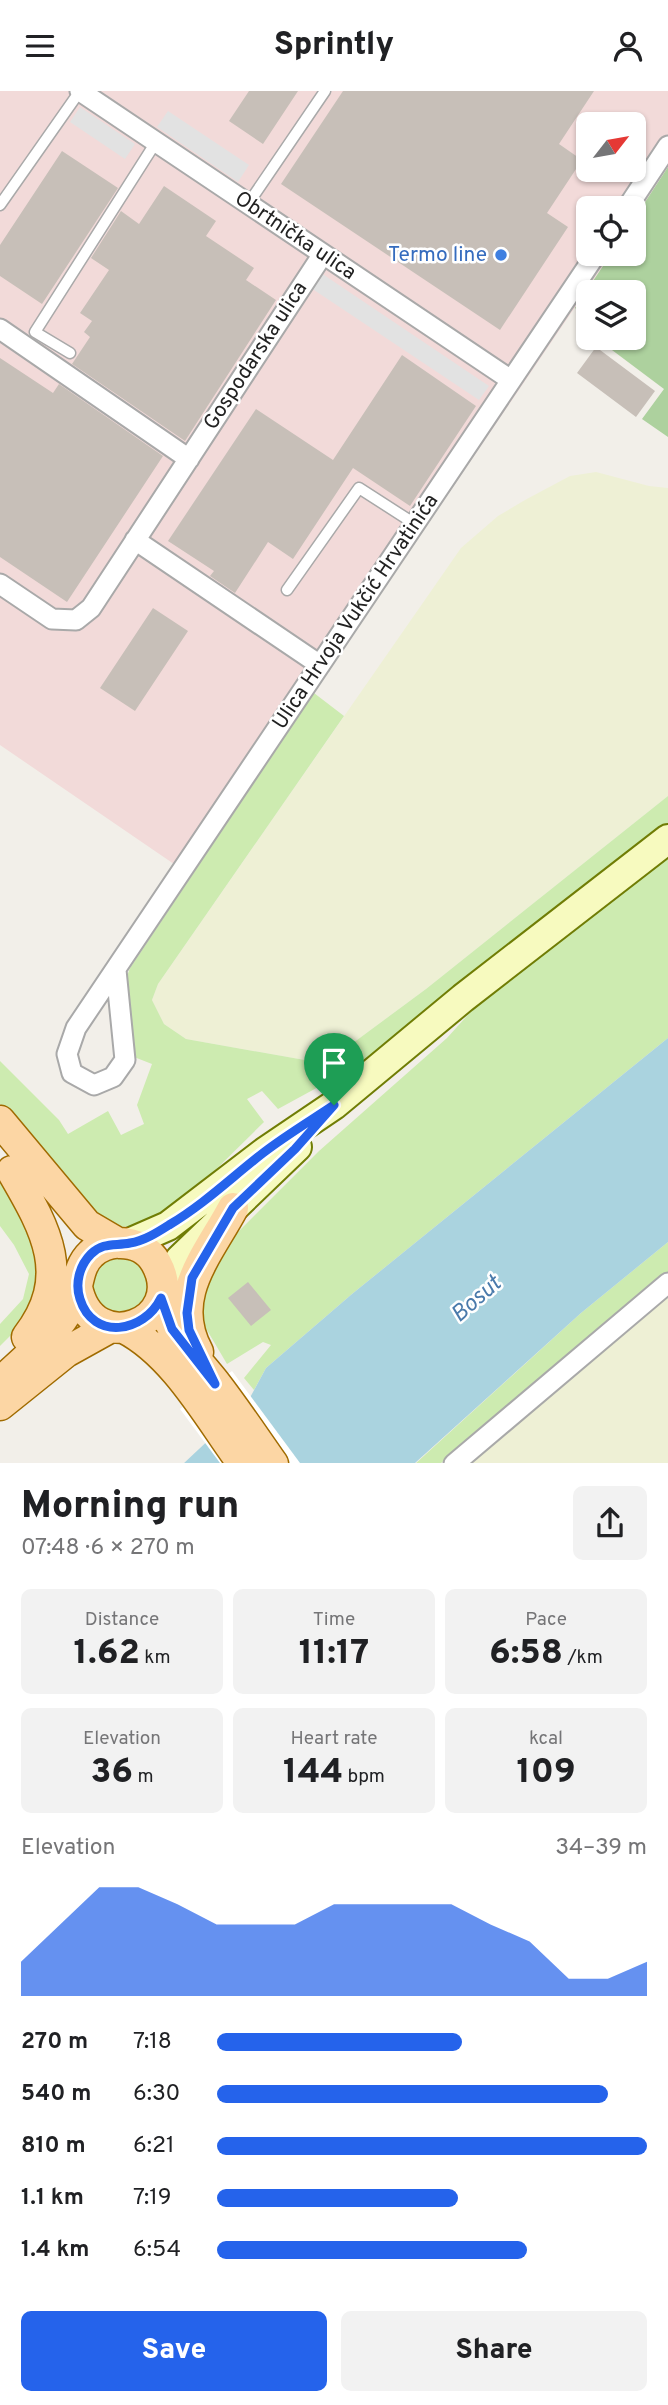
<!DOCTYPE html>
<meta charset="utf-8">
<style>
body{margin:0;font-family:Overpass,sans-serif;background:#f2f2f2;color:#202124;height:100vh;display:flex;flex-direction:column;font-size:26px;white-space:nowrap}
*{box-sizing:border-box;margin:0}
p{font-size:23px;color:#757577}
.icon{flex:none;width:38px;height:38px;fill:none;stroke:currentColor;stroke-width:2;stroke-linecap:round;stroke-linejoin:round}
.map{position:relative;height:1372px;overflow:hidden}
.details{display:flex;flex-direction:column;background:#fff;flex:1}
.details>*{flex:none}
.needle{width:46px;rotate:59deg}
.controls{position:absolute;left:576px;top:21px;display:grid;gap:14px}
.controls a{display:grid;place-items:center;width:70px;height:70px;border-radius:10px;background:#fff;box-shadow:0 2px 5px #0004;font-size:35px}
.pin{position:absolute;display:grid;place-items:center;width:60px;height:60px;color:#fff;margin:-72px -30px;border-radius:50% 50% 50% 0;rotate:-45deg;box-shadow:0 0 7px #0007}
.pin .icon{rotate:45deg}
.round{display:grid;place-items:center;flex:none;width:74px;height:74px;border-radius:10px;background:#f2f2f2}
.headline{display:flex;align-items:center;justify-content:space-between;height:119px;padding:0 21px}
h1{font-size:38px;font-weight:800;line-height:52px}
.metrics{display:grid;grid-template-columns:repeat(3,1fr);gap:10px;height:119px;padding:7px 21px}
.metrics div{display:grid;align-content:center;border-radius:10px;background:#f2f2f2;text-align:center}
.metrics b{font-size:35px;font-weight:800}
.metrics small{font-size:19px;font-weight:400}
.metrics p{font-size:19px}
.chart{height:196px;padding:14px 21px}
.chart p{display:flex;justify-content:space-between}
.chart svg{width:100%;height:126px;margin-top:7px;fill:#2563eb;opacity:.7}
.action{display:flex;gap:14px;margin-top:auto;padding:14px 21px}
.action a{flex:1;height:80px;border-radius:10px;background:#2563eb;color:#fff;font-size:28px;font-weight:800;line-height:80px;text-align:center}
.action a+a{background:#f2f2f2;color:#202124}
ul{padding:0 21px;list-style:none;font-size:23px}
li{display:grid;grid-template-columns:112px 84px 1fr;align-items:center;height:52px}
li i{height:18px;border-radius:9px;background:#2563eb}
header{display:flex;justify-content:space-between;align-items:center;height:91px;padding:0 21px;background:#fff;font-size:32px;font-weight:800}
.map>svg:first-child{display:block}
.commercial{fill:#f2dad9;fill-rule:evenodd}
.farmland{fill:#eef0d5}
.grass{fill:#cdebb0}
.forest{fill:#add19e}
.parking{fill:#e2e2e2}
.water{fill:#aad3df}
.pier{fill:#fff}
.building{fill:#c7bfb8}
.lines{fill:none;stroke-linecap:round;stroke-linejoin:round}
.lane-casing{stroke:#a9a9a9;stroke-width:13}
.street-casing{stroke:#a9a9a9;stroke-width:23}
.secondary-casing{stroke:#707d05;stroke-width:32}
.primary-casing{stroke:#a06b00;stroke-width:33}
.lane{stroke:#fff;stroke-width:10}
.street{stroke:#fff;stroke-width:19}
.secondary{stroke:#f7fabf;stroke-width:28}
.primary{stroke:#fcd6a4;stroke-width:30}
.route-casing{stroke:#fff;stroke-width:14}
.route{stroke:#2563eb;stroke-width:9}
.shop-dot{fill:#3f7fe0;stroke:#fff;stroke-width:2.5}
.labels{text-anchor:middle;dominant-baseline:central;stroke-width:5;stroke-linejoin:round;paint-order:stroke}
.street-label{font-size:21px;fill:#222;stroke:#fff}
.shop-label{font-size:21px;fill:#366cbe;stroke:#fff;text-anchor:end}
.water-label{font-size:23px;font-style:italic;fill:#4a7aab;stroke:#fff}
</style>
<header><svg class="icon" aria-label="menu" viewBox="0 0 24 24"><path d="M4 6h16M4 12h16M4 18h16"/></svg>Sprintly<svg class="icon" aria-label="person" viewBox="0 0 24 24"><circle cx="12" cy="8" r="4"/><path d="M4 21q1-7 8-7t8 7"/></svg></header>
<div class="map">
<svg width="668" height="1373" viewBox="0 0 668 1373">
<rect width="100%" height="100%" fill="#f2efe9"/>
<path class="commercial" d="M 0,0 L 668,0 L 668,76 L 634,128 L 634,117 L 588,117 L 588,163 L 611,163 L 190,784 L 0,654 ZM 588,33 L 634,33 L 634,79 L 588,79 Z"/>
<path class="farmland" d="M 596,381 L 649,395 L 668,397 L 668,705 L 426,898 L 330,969 L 316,971 L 186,948 L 164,933 L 152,909 L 158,893 L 461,457 L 498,425 L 525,409 L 570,385 Z
M 668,1201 L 668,1372 L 463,1372 Z"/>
<path class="grass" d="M 314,602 L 344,625 L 158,893 L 152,909 L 164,933 L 186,948 L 316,971 L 330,969 L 426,898 L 668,705 L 668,733 L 366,970 L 278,1018 L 262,1000 L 247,1008 L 264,1031 L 191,1103 L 150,1129 L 133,1135 L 119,1136 L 93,1124 L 0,1013 L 0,970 L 59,1029 L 68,1043 L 108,1020 L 121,1044 L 144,1033 L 137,1014 L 152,973 L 134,966 L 126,888 L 130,877 Z
M 668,761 L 668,947 L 352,1203 L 266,1277 L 254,1299 L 244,1287 L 271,1254 L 263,1251 L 227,1273 L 204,1234 L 200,1235 L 202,1183 L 211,1168 L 319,1060 L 447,947 L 475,916 Z
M 0,1086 L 44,1161 L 33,1222 L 0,1255 L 0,1233 L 23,1208 L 29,1183 L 14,1154 L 0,1135 Z
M 668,1151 L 668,1182 L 441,1372 L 415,1373 L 581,1222 Z
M92 1194a28 28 0 1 1 56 0a28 28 0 1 1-56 0Z"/>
<path class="forest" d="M 668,76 L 668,346 L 642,328 L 664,298 L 596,247 L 634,247 L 634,201 L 588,201 L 588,226 L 575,217 L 611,163 L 634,163 L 634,128 Z"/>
<path class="parking" d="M 80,16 L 135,53 L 125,68 L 70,31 Z
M 168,20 L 249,74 L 238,91 L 157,36 Z
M 321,182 L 489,295 L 479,309 L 311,197 Z"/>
<path class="water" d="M 668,947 L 668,1151 L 581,1222 L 415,1372 L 183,1373 L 246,1314 L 266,1277 L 352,1203 Z"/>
<path class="pier" d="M 232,1280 L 300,1372 L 220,1372 L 180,1318 Z"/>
<path class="building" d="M 249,0 L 298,0 L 263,53 L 229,30 Z
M 343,0 L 594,0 L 559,53 L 582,69 L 547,122 L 568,136 L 500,239 L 281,93 Z
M 62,60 L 118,97 L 42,213 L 0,185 L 0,154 Z
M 164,95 L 216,130 L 206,145 L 254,177 L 246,189 L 276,209 L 185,350 L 72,273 L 90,246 L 84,241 L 92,230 L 80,222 L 109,179 L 91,167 L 121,120 L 139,133 Z
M 596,256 L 655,300 L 636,326 L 577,282 Z
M 402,264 L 476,315 L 410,415 L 353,377 L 293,468 L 268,451 L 235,502 L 210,485 L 214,480 L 168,450 L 256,318 L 333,369 Z
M 0,267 L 53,302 L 59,293 L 163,365 L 67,511 L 0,466 Z
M 153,517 L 188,540 L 135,620 L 100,597 Z
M 248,1191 L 271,1219 L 251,1235 L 228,1207 Z"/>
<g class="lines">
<g class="lane-casing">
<path id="lane" d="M 248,113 L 325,0
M 0,114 L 80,0
M 70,262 L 35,241 L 156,51
M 287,499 L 359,397 L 415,433"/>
</g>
<g class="street-casing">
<path id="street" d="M 80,0 L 511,289
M 627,117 L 668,55
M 0,238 L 189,368
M 135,449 L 320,574
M 0,493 L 52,528 L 76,529 L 91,517 L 323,163
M 116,879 L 125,969 L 113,986 L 94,994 L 72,982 L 67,963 L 76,937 L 596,163
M 454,1373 L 668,1192"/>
</g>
<g class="secondary-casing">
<path id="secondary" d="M 129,1152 L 168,1135 L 266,1060 L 334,1014 L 463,907 L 668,748
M 163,1195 L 180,1168 L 297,1056"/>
</g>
<g class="primary-casing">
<path id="primary" d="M 0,1030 L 87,1134 L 116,1151
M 12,1080 C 45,1137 74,1185 27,1246
M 161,1207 C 169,1243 194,1265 216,1293 C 236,1319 254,1346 273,1373
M 124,1237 C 175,1263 209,1327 243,1373
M 198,1261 C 168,1206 208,1164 233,1117
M 0,1292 C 24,1269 57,1243 72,1212 C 79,1196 77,1176 91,1163 C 98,1156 110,1151 120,1152 C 135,1152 149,1159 156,1172 C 189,1231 92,1270 77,1196
M 0,1314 L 66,1261 L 111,1236"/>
</g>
<use href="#lane" class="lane"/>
<use href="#street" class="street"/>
<use href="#secondary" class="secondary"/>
<use href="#primary" class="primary"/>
</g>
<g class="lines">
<g class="route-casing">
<path id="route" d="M 334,1014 L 295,1058 L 233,1117 L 192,1187 L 187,1222 L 189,1239 L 215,1293 L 172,1238 L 161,1207 C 144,1242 93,1250 80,1208 C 75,1193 79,1175 91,1163 C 103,1151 115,1155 130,1152 C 144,1150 158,1141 169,1134 C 203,1114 232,1086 263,1062 C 285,1045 310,1030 334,1014 Z"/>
</g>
<use href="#route" class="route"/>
</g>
<circle class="shop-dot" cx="501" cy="164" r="7"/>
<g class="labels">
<g class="street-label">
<text transform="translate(295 145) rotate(34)">Obrtnička ulica</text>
<text transform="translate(256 265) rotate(-57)">Gospodarska ulica</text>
<text transform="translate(356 521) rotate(-56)">Ulica Hrvoja Vukčić Hrvatinića</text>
</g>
<g class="shop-label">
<text x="487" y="164">Termo line</text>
</g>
<g class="water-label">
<text transform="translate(477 1209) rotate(-41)">Bosut</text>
</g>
</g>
</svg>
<div class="controls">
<a><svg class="needle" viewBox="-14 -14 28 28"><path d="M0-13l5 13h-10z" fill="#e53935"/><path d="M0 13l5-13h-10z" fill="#757577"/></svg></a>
<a><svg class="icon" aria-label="locate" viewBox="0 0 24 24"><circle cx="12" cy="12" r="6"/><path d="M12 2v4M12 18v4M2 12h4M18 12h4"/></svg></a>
<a><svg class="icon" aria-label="layers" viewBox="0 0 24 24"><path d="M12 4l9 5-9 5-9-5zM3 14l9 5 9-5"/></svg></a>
</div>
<div class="pin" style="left:334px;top:1014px;background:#1e9e55"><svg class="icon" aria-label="arrive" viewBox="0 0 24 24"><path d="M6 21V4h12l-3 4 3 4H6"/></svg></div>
</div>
<section class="details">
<div class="headline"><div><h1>Morning run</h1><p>07:48 · 6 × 270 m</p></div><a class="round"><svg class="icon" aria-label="share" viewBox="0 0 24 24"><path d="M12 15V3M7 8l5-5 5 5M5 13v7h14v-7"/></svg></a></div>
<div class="metrics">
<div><p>Distance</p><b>1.62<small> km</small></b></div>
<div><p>Time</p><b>11:17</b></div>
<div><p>Pace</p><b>6:58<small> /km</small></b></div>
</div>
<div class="metrics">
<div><p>Elevation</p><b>36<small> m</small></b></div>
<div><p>Heart rate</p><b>144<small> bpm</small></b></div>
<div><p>kcal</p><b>109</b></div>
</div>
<div class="chart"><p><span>Elevation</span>34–39 m</p>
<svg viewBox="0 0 160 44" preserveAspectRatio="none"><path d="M0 44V32L10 19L20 6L30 6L40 12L50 19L60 19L70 19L80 12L90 12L100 12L110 12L120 19L130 25L140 38L150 38L160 32V44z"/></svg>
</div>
<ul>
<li><b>270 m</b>7:18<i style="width:57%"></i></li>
<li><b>540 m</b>6:30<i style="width:91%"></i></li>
<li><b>810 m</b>6:21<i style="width:100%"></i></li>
<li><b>1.1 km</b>7:19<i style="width:56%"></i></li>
<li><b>1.4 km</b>6:54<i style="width:72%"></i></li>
</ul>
<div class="action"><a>Save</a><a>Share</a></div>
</section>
